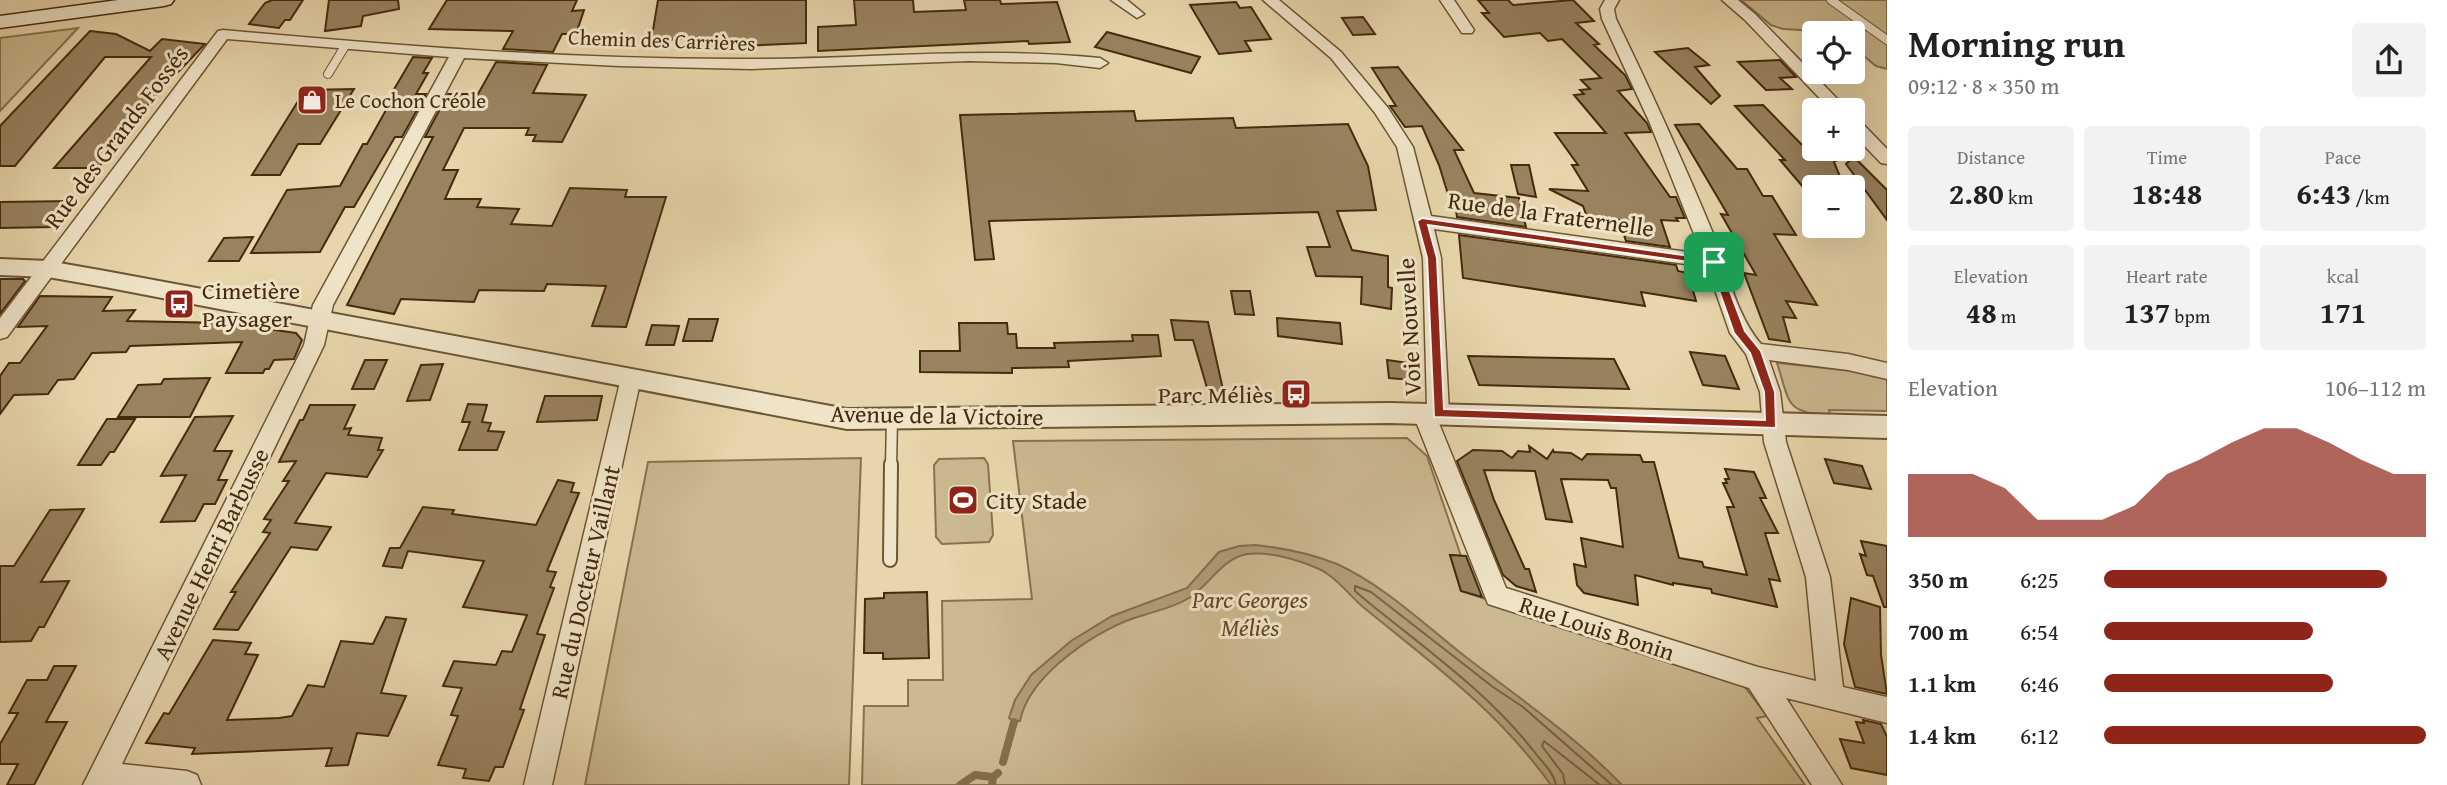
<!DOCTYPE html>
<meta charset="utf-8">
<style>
body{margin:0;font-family:"Gentium Book Plus",serif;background:#f2f2f2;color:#222;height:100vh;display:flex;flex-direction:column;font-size:26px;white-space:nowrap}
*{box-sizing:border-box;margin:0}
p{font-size:23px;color:#767676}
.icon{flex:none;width:38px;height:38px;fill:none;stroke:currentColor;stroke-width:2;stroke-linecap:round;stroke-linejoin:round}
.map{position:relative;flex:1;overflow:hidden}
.side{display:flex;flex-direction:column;background:#fff;width:560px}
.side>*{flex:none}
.buttons{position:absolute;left:1802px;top:21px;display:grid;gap:14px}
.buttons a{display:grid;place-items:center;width:63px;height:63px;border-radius:7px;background:#fff;box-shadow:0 7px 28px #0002;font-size:35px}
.pin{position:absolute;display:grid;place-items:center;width:60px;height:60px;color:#fff;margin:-30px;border-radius:14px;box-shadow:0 4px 10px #0006}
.round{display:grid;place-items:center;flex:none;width:74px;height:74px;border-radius:7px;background:#f2f2f2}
.summary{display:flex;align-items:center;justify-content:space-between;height:119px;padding:0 21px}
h1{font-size:38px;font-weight:800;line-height:52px}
.figures{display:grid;grid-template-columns:repeat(3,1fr);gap:10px;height:119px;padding:7px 21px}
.figures div{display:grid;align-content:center;border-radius:7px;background:#f2f2f2;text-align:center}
.figures b{font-size:30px;font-weight:800}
.figures small{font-size:19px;font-weight:400}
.figures p{font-size:19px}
.chart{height:196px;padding:14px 21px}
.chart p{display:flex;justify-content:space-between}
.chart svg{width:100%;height:126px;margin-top:7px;fill:#8f2418;opacity:.7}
ul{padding:0 21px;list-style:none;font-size:23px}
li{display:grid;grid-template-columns:112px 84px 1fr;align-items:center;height:52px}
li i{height:18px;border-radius:9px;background:#8f2418}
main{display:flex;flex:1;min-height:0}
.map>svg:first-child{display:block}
.green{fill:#cbb990;stroke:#88724e;stroke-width:2}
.water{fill:#b09c75;stroke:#856e4b;stroke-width:2}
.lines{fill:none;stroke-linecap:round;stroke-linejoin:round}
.shore{stroke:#7a6341;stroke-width:2}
.stream{stroke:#856e4b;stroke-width:8}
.building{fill:#99835f;stroke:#452a0d;stroke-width:2}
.service-far2-casing{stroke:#6e5534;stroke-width:10}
.service-far1-casing{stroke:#6e5534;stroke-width:13}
.service-casing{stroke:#6e5534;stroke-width:16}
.minor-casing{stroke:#6e5534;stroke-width:3}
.tertiary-casing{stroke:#6e5534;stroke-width:4}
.secondary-casing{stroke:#452a0d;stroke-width:3}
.service-far2{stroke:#efe4c8;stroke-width:8}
.service-far1{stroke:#efe4c8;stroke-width:10}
.service{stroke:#efe4c8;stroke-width:12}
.minor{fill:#efe4c8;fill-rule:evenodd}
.tertiary{fill:#efe4c8;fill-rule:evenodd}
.secondary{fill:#efe4c8;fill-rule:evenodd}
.route{fill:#8f2418;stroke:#fff;stroke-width:2;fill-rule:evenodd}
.labels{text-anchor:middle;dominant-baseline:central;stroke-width:6;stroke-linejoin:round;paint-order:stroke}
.far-street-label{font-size:21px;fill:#452a0d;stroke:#efe4c8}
.far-poi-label{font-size:21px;fill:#452a0d;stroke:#efe4c8;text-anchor:start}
.street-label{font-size:24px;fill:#452a0d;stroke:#efe4c8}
.poi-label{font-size:24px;fill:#452a0d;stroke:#efe4c8;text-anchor:start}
.park-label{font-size:24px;font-style:italic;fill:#604727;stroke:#efe4c8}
</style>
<main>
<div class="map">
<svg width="1887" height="785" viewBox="0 0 1887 785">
<rect width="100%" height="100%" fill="#e7d6ab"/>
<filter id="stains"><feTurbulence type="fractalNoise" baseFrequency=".00286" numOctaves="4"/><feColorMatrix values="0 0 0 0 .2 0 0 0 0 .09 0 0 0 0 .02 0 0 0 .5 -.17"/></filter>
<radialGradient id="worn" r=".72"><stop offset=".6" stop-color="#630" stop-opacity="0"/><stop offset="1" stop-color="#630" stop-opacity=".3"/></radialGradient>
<path class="green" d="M 1741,0 L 1887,0 L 1887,69 L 1876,66 L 1853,47 L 1853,33 L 1783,29 L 1771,25 Z
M 78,28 L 0,111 L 0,38 Z
M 1777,363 L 1863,372 L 1887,378 L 1887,411 L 1829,410 L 1830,415 C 1785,413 1790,403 1777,363 Z
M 1407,438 L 1427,456 L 1461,556 L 1450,555 L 1461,591 L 1741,682 L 1767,716 L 1757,718 L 1805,785 L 862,785 L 864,706 L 908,706 L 908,680 L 943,680 L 942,601 L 1032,599 L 1013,441 Z
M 861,458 L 849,785 L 585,785 L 648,462 Z
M 984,458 L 988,464 L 993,535 L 989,542 L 942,544 L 936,537 L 934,465 L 939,459 Z"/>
<path class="water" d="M 1255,545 C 1283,548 1310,553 1337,564 C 1383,585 1423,623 1462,654 C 1516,696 1574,735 1622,785 L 1551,785 C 1497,710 1434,665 1363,607 C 1350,596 1335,576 1319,569 C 1299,560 1269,551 1247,554 C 1221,559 1210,585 1189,598 C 1175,607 1159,610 1144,615 C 1101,626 1029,674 1020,721 L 1014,722 L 1009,718 L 1015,700 L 1031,675 L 1071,641 L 1112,616 L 1187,588 L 1219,552 L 1239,546 Z"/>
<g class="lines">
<path class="shore" d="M 1556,785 C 1554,773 1543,763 1536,754 C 1489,693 1427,650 1368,602 L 1355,591 L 1355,586 L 1371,592 L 1493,687 L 1523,707 L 1612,785
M 1565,785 L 1563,774 L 1542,746 L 1544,741 L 1600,785"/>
<path class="stream" d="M 1003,762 L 1014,722
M 960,785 L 975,775 L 993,777
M 992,785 L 993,777 L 998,773"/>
</g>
<path class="building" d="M 272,0 L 303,0 L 290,20 L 285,20 L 279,28 L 249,24 L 265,3 Z
M 329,0 L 398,0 L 399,9 L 363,16 L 361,26 L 325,31 Z
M 447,0 L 577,0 L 572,11 L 584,10 L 576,34 L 562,34 L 553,52 L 503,49 L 513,31 L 429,29 Z
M 658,0 L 806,0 L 806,43 L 696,48 L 698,37 L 651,42 Z
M 854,0 L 913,0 L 914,12 L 966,10 L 964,0 L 1000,0 L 1001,4 L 1057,2 L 1070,42 L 1029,44 L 1028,41 L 818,51 L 818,27 L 856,25 Z
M 1478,0 L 1508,0 L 1513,5 L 1573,0 L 1594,21 L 1576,23 L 1599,44 L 1594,45 L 1625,75 L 1632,89 L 1618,91 L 1647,123 L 1651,132 L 1625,133 L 1670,197 L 1676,197 L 1685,218 L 1676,218 L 1678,221 L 1661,220 L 1670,247 L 1626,241 L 1619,220 L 1587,217 L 1583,206 L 1549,189 L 1588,191 L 1572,165 L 1578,165 L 1555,133 L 1606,133 L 1574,95 L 1584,94 L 1580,90 L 1590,89 L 1581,80 L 1601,78 L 1562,39 L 1548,41 L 1540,33 L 1504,37 L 1482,13 L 1489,13 Z
M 1236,2 L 1240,8 L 1251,7 L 1271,39 L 1245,41 L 1251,51 L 1219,54 L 1190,5 Z
M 1363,17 L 1375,34 L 1353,35 L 1342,18 Z
M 90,31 L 116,34 L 150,51 L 162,39 L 205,44 L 155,96 L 98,168 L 54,168 L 151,57 L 105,57 L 15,166 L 0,166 L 0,126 Z
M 1107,32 L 1200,57 L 1191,73 L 1095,47 Z
M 1688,48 L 1709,65 L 1695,67 L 1720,96 L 1711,104 L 1655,52 Z
M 413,57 L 432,58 L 423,73 L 428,73 L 416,94 L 426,94 L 402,137 L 395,137 L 354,207 L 345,207 L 320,252 L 251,253 L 287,190 L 340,186 L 363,144 L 367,144 L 390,103 L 386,103 Z
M 1780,60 L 1796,77 L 1780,78 L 1792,89 L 1766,90 L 1738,62 Z
M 496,62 L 547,65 L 533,93 L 586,95 L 562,142 L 533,141 L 536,135 L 526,135 L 529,128 L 464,128 L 443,170 L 458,170 L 445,199 L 481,199 L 477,207 L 519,209 L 511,224 L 552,226 L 570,188 L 627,190 L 625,197 L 666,197 L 626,327 L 592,326 L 606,286 L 547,284 L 544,291 L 479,290 L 474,302 L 401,299 L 394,314 L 347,305 L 433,137 L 425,137 L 448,94 L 478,94 Z
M 1398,67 L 1463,150 L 1454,150 L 1474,193 L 1519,198 L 1526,227 L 1457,217 L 1455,204 L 1451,204 L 1439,165 L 1422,126 L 1405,127 L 1390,106 L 1396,106 L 1372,68 Z
M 354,89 L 320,144 L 298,144 L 280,175 L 252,175 L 305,90 Z
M 1763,105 L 1806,149 L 1856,149 L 1834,162 L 1841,179 L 1815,179 L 1815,201 L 1780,160 L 1785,160 L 1735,106 Z
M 1134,111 L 1136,121 L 1233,118 L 1236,128 L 1348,124 L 1368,166 L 1376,210 L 1337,211 L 1352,250 L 1388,256 L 1388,287 L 1392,288 L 1391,309 L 1361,304 L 1362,277 L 1316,276 L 1307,247 L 1330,247 L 1318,212 L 989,221 L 994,259 L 975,260 L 960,115 Z
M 1699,124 L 1737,169 L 1747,169 L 1763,196 L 1772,196 L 1796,235 L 1774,234 L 1817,305 L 1786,301 L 1796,318 L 1783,317 L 1790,342 L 1769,339 L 1744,273 L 1756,275 L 1721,214 L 1728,215 L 1675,125 Z
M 1854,157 L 1887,190 L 1887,220 L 1846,164 Z
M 1511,165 L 1529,165 L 1536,197 L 1518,194 Z
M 73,201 L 53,227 L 0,228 L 0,202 Z
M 1459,235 L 1676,265 L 1678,271 L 1688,273 L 1696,301 L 1641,292 L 1645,306 L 1463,278 Z
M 253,237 L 239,261 L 209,261 L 224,238 Z
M 0,279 L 23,279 L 25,281 L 0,314 Z
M 1231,291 L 1250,291 L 1254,315 L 1235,314 Z
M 40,296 L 112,297 L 103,311 L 135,310 L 127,321 L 227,323 L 296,333 L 302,340 L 294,359 L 274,360 L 269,369 L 265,369 L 263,373 L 226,373 L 242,342 L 130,346 L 126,352 L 92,353 L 74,379 L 58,380 L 48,394 L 14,395 L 0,414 L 0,376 L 9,363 L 20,363 L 47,326 L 18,327 Z
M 1277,318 L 1340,323 L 1342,344 L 1278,336 Z
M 689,319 L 718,319 L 712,341 L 683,341 Z
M 1171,320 L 1208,322 L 1224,394 L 1210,398 L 1193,340 L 1175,340 Z
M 959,323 L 1007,323 L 1008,334 L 1016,334 L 1017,348 L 1055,348 L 1054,343 L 1133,341 L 1132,335 L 1158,335 L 1161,356 L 1068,361 L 1069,367 L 1016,368 L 1012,368 L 1012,373 L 920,372 L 920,351 L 960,351 Z
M 652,325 L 679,326 L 674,345 L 646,345 Z
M 1690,352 L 1725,356 L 1739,389 L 1703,385 Z
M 1468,356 L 1614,359 L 1629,389 L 1479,385 Z
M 365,360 L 387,360 L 374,389 L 352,389 Z
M 1387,360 L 1408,363 L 1411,380 L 1389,378 Z
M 443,364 L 430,400 L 407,401 L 421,365 Z
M 210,378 L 190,417 L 118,417 L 138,385 L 161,384 L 164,379 Z
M 545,396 L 602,396 L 597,420 L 537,422 Z
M 468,404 L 487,405 L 482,422 L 491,423 L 488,431 L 504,432 L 497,450 L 459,450 L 470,422 L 462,422 Z
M 310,405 L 355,405 L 344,429 L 351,428 L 348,435 L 382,438 L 378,450 L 383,450 L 367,477 L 326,473 L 295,523 L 331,527 L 317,550 L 291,547 L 238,630 L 214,629 L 236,592 L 231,592 L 270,533 L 263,532 L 271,520 L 264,519 L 289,481 L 283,481 L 296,461 L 279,462 L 300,420 L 303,420 Z
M 233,416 L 214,451 L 232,451 L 218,480 L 227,480 L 215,504 L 204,504 L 195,521 L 161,522 L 186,475 L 161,476 L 195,417 Z
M 107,419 L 135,419 L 114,452 L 110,452 L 101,465 L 78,465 Z
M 1529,446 L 1547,459 L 1553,450 L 1554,452 L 1571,453 L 1582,460 L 1587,454 L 1640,455 L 1643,462 L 1654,462 L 1679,558 L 1702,562 L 1704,567 L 1747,575 L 1727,507 L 1734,507 L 1723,483 L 1727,483 L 1725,479 L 1729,479 L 1725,469 L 1754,472 L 1766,498 L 1760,498 L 1778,533 L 1765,533 L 1780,581 L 1769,579 L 1777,607 L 1712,593 L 1711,589 L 1673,583 L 1673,585 L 1635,575 L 1638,605 L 1584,593 L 1577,585 L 1574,564 L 1586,567 L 1581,538 L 1623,547 L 1616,488 L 1611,488 L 1608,480 L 1561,479 L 1572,522 L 1546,519 L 1535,471 L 1484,470 L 1494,500 L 1525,569 L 1529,569 L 1536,592 L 1516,586 L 1503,575 L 1457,461 L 1473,450 L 1502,451 L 1512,458 L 1518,451 L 1530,452 Z
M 1825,459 L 1862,466 L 1871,489 L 1834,483 Z
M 558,480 L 574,483 L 571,492 L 579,493 L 547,571 L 556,572 L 550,587 L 554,588 L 537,634 L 545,635 L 520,709 L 524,710 L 503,767 L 495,767 L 489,781 L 463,778 L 466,769 L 438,765 L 458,716 L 451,715 L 462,688 L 443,686 L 454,661 L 496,665 L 502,651 L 512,652 L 527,615 L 463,607 L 484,561 L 408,551 L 402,568 L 383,566 L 390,548 L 400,548 L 423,507 L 454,510 L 452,514 L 536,525 Z
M 84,509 L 41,582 L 69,581 L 44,627 L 39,627 L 31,641 L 0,642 L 0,566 L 14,566 L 50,510 Z
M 1861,541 L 1887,546 L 1887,607 L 1884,607 L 1873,576 L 1867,575 L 1860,554 L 1866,556 Z
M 1450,555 L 1466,556 L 1482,597 L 1461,591 Z
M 927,592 L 929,658 L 883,659 L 883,653 L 864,653 L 865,599 L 884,598 L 884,593 Z
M 1851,598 L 1880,607 L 1881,655 L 1887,694 L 1855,687 L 1844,644 Z
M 386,617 L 406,619 L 381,693 L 406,696 L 388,736 L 357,733 L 348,765 L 326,766 L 332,748 L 192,754 L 195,748 L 146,743 L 164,713 L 169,714 L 213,640 L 251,643 L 245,654 L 258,655 L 227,720 L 279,718 L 292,716 L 308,685 L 324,687 L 341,641 L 373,644 Z
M 54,666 L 76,666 L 46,722 L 67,722 L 34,785 L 7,785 L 18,764 L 0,764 L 0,744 L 18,713 L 9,713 L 27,680 L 47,680 Z
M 1863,720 L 1881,724 L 1887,737 L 1887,775 L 1851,768 L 1840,739 L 1864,743 L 1856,722 L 1864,723 Z"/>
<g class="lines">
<g class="service-far2-casing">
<path id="service-far2" d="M 1831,0 L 1887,40
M 328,74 L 345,46"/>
</g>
<g class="service-far1-casing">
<path id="service-far1" d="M 891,466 L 892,418"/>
</g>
<g class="service-casing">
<path id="service" d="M 890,560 L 891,464"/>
</g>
<g class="minor-casing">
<path id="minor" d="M 1111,0 L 1127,0 L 1144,14 L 1137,18 Z
M 1263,0 L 1279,0 L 1341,52 L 1388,108 L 1413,147 L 1431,216 L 1702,254 L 1649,121 L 1602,19 L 1600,9 L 1605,0 L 1619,0 L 1614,9 L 1616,19 C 1650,89 1682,159 1712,231 C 1727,268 1735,314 1761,344 L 1848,354 L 1887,363 L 1887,379 L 1848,370 L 1769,360 L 1780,392 L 1786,442 L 1830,577 L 1843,687 L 1887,697 L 1887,723 L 1786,698 L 1842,785 L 1812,785 L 1749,688 L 1488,604 L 1413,414 L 1416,408 L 1427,407 L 1423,258 L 1397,147 L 1375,113 L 1331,58 ZM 1434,229 L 1707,267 L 1730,333 L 1746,354 L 1760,392 L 1764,442 L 1806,577 L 1816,681 L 1758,667 L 1506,588 L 1438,421 L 1446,419 L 1449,413 L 1441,258 Z
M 1440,0 L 1454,0 L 1474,30 L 1472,33 L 1462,33 Z
M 1722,0 L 1738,0 L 1755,14 L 1848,110 L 1831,110 L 1745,20 Z
M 223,30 C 399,46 575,60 751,59 C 868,59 983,46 1100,58 L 1108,63 L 1100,68 L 1056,63 L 969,61 L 751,69 L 619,66 L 464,58 L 333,305 L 324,345 L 122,764 L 187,771 L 197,775 L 201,785 L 83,785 L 304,345 L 313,305 L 449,57 L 227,39 L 7,337 L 0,339 L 0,318 L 218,31 Z
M 1853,119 L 1859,120 L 1887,149 L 1887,164 L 1881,163 L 1853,134 Z
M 631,370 L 638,372 L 641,378 L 552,785 L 524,785 L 621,378 L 624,372 Z"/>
</g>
<g class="tertiary-casing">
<path id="tertiary" d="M 0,259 L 48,261 L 105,271 L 847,409 L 1390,403 L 1887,416 L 1887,438 L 1390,423 L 847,429 L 105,287 L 48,277 L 0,275 Z"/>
</g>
<g class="secondary-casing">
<path id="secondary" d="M 118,0 L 174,0 L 171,4 L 164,6 L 0,28 L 0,16 Z"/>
</g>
<use href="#service-far2" class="service-far2"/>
<use href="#service-far1" class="service-far1"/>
<use href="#service" class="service"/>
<use href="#minor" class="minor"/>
<use href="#tertiary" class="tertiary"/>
<use href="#secondary" class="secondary"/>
</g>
<path class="route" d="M 1422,218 L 1718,260 L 1745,331 L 1761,351 L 1775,392 L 1776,428 L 1434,417 L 1427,258 L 1417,221 ZM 1428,225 L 1710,265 L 1734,333 L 1750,353 L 1764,392 L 1765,420 L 1444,409 L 1437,258 Z"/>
<defs>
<g id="shop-square" transform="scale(1.575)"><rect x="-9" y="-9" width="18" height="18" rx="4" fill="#8f2418" stroke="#efe4c8"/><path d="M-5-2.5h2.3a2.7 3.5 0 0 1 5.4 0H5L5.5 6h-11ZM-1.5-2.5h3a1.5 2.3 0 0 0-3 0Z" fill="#fff"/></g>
<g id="bus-square" transform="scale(1.575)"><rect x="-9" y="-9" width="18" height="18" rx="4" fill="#8f2418" stroke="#efe4c8"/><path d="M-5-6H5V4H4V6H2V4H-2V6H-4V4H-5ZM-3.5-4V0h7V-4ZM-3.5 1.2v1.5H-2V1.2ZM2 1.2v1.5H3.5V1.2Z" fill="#fff"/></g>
<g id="stadium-square" transform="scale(1.575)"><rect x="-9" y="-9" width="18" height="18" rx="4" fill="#8f2418" stroke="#efe4c8"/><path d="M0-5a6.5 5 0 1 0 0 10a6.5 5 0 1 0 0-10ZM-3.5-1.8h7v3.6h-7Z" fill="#fff"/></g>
</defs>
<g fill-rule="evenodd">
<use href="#shop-square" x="312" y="100"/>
<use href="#bus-square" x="179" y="304"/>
<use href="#bus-square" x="1296" y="394"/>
<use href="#stadium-square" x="963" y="500"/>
</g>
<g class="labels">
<g class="far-street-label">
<text transform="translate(662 40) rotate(2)">Chemin des Carrières</text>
</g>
<g class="far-poi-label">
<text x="335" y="100">Le Cochon Créole</text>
</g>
<g class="street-label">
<text transform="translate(116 137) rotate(-53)">Rue des Grands Fossés</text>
<text transform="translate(1551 214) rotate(8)">Rue de la Fraternelle</text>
<text transform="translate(1409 327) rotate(-93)">Voie Nouvelle</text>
<text transform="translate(937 415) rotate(1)">Avenue de la Victoire</text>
<text transform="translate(211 554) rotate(-64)">Avenue Henri Barbusse</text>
<text transform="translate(585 582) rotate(-77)">Rue du Docteur Vaillant</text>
<text transform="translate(1597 628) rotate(18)">Rue Louis Bonin</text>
</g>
<g class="poi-label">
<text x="202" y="290">Cimetière<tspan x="202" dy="28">Paysager</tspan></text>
<text x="1273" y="394" text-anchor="end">Parc Méliès</text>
<text x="986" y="500">City Stade</text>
</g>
<g class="park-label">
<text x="1250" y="599">Parc Georges<tspan x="1250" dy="28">Méliès</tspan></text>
</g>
</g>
<rect width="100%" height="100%" filter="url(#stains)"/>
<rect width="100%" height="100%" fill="url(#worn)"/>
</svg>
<div class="buttons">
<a><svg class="icon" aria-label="locate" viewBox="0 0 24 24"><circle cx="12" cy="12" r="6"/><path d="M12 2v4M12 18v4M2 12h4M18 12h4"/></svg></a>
<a>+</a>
<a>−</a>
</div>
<div class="pin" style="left:1714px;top:262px;background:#1e9e55"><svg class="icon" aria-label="arrive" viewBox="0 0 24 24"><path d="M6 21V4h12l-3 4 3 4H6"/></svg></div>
</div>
<section class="side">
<div class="summary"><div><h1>Morning run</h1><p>09:12 · 8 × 350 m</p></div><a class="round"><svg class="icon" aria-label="share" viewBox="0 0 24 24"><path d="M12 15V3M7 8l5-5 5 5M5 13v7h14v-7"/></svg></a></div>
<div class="figures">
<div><p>Distance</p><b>2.80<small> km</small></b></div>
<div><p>Time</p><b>18:48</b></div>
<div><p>Pace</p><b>6:43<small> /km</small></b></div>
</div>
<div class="figures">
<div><p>Elevation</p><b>48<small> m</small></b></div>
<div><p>Heart rate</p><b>137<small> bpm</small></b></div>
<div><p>kcal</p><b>171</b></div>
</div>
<div class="chart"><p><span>Elevation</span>106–112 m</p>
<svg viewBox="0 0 160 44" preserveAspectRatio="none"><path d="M0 44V22L10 22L20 22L30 27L40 38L50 38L60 38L70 33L80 22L90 17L100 11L110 6L120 6L130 11L140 17L150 22L160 22V44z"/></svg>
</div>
<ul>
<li><b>350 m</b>6:25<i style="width:88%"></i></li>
<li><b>700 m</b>6:54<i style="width:65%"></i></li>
<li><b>1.1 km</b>6:46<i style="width:71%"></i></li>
<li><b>1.4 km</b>6:12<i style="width:100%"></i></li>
</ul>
</section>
</main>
